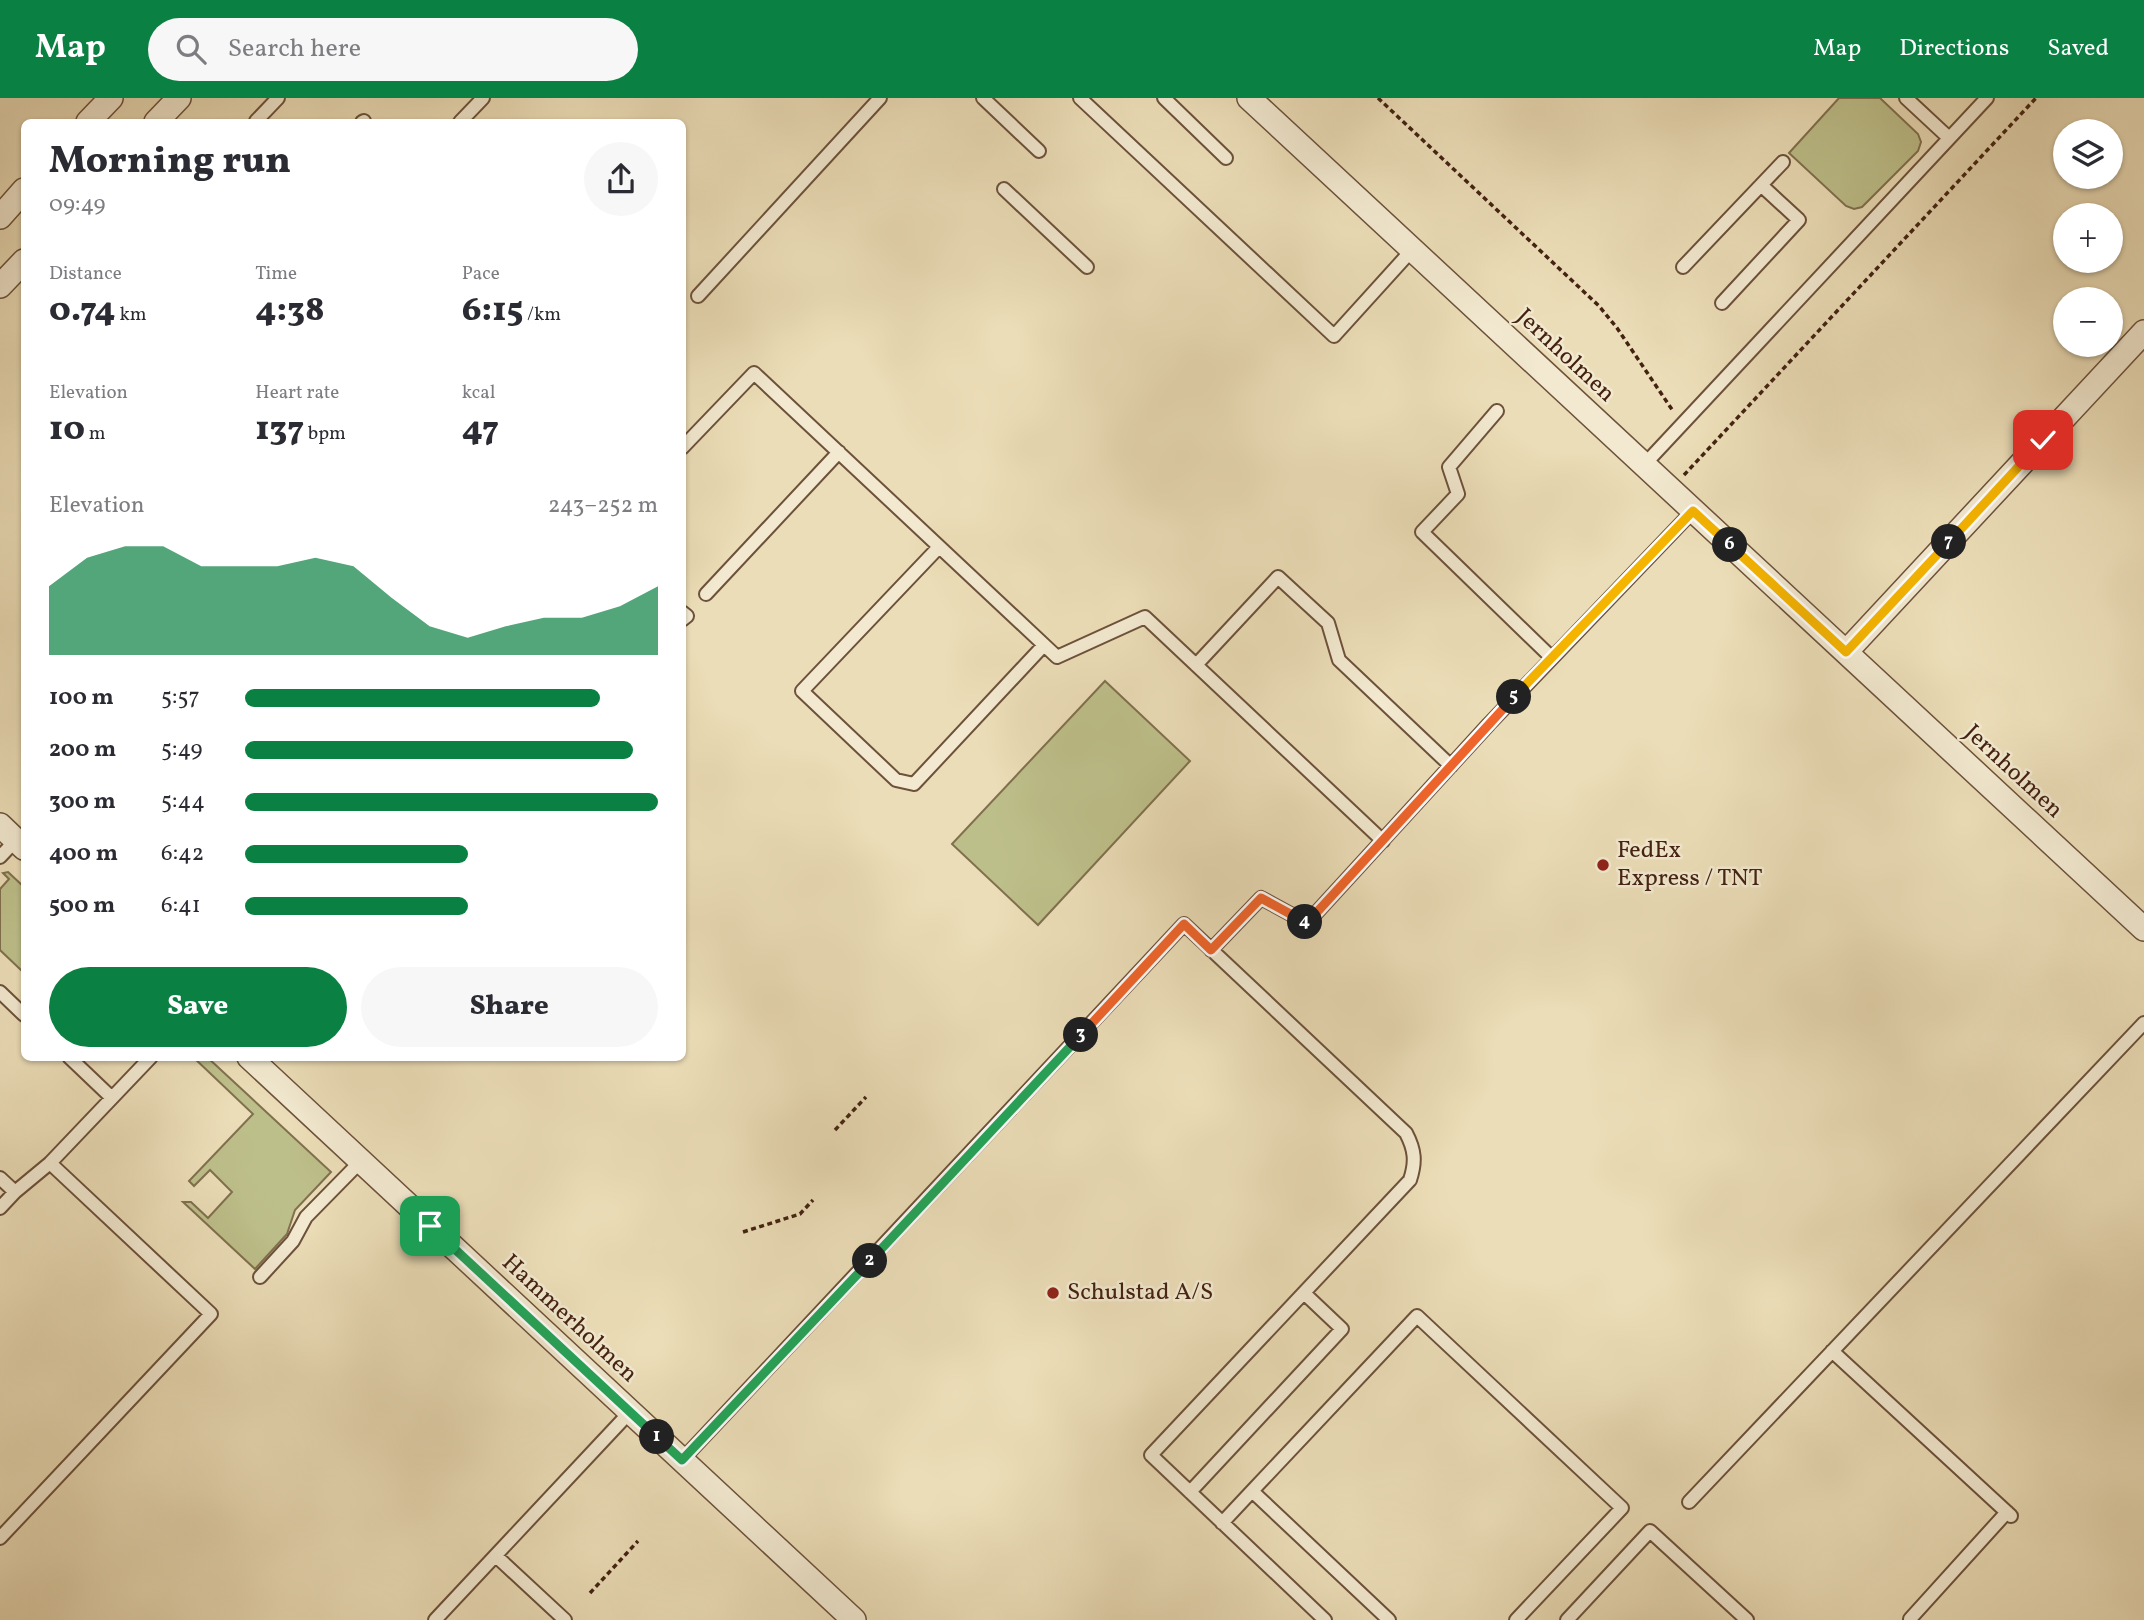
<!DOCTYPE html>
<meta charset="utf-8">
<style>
body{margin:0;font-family:Vollkorn,serif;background:#f7f7f7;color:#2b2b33;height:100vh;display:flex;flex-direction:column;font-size:26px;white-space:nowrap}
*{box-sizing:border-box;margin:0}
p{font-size:23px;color:#7c7c81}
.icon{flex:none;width:38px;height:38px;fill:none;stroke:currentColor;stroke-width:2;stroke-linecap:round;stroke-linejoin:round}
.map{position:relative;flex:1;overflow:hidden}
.panel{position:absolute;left:21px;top:21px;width:665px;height:942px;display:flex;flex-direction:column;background:#fff;border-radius:10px;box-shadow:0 2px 5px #0004}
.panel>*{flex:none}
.tools{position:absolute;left:2053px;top:21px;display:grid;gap:14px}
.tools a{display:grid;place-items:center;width:70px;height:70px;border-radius:50%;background:#fff;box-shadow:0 2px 5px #0004;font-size:35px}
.pin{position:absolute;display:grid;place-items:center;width:60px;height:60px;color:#fff;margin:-30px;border-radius:14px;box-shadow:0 4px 10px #0006}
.km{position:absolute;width:35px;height:35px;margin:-18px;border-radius:50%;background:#222;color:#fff;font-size:19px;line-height:35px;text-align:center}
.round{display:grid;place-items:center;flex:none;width:74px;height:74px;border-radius:37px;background:#f7f7f7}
.head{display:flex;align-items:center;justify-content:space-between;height:119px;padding:0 28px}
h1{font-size:38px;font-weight:800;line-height:52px}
.stats{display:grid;grid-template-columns:repeat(3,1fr);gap:10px;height:119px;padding:7px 28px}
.stats div{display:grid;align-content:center}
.stats b{font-size:35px;font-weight:800}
.stats small{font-size:19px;font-weight:400}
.stats p{font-size:19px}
.chart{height:196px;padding:14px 28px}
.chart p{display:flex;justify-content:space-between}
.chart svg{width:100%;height:126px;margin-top:7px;fill:#0b8043;opacity:.7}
.primary-button{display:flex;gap:14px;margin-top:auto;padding:14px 28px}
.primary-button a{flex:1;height:80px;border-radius:42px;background:#0b8043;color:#fff;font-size:28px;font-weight:800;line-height:80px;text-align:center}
.primary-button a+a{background:#f7f7f7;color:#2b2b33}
ul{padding:0 28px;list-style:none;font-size:23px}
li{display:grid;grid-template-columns:112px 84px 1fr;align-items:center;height:52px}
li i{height:18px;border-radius:9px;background:#0b8043}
header{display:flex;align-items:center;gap:42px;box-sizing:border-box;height:98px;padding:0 35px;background:#0b8043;color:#fff}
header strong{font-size:33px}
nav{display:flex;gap:38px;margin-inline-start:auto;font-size:24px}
.search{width:490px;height:63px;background:#f7f7f7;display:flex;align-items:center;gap:18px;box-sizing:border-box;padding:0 24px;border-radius:38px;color:#7c7c81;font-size:26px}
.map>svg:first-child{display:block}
.green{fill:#bdbf8a;stroke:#80704e;stroke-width:2}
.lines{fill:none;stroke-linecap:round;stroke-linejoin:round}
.lane-casing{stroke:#6d513a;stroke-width:16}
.street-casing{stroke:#6d513a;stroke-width:26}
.path{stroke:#432211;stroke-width:3.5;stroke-dasharray:5 3.5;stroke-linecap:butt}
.lane{stroke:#f2e9d0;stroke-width:12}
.street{stroke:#f2e9d0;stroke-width:23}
.split-1-casing{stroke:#fff;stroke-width:14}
.split-2-casing{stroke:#fff;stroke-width:14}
.split-3-casing{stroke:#fff;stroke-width:14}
.split-4-casing{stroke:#fff;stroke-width:14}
.split-5-casing{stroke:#fff;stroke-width:14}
.split-6-casing{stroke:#fff;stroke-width:14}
.split-7-casing{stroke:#fff;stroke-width:14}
.split-8-casing{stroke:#fff;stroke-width:14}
.split-1{stroke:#22a559;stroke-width:9}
.split-2{stroke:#22a559;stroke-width:9}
.split-3{stroke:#22a559;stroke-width:9}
.split-4{stroke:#f0652b;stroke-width:9}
.split-5{stroke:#f0652b;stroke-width:9}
.split-6{stroke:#f5b400;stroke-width:9}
.split-7{stroke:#f5b400;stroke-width:9}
.split-8{stroke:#f5b400;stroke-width:9}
.poi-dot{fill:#8f2418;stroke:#f2e9d0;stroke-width:2.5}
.labels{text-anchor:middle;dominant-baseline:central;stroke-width:5;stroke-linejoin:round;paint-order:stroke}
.street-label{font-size:24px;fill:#432211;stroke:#f2e9d0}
.poi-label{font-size:24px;fill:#432211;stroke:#f2e9d0;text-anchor:start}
</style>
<header>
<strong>Map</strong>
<div class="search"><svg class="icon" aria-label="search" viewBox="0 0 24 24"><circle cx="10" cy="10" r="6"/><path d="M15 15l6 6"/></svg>Search here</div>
<nav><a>Map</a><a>Directions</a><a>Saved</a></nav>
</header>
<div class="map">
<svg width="2144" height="1522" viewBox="0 0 2144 1522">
<rect width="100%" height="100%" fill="#ebddb7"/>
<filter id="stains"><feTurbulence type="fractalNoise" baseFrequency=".00286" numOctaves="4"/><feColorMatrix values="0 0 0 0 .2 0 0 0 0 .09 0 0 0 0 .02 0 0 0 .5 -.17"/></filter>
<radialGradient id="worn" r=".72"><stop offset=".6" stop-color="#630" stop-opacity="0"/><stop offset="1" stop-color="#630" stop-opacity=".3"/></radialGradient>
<path class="green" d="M 1839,0 L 1880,0 L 1918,36 L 1921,44 L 1918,53 L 1862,109 L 1854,111 L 1846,108 L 1789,55 Z
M 1105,583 L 1190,663 L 1038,827 L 952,746 Z
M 8,774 L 24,789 L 24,875 L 0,852 L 0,791 L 9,781 L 3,775 Z
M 193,959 L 207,959 L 331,1074 L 295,1112 L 287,1136 L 255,1171 L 183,1104 L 191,1104 L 208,1120 L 232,1094 L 210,1072 L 194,1088 L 189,1083 L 253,1016 Z"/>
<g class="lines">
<g class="lane-casing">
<path id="lane" d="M 983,0 L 1039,53
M 1080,0 L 1334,238 L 1412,152
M 1164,0 L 1226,60
M 1906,0 L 1949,40
M 256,23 L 278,0
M 362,24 L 364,23
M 460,24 L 483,0
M 1004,91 L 1087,169
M 1683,169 L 1783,64
M 698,198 L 880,0
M 1722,205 L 1799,122 L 1761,87
M 1497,313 L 1449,369 L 1458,396 L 1422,434 L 1552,560
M 682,350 L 754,275 L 1057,559 L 1145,519 L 1383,743
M 1644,367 L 1987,0
M 939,449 L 802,593 L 896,682 L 914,686 L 1044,547
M 706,496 L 839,354
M 682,514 L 687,518 L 682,522
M 1196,567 L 1278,479 L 1328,525 L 1339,562 L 1451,668
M 0,759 L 16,742
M 1211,852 L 1261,800 L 1307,825 L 1489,626 L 1693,413
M 0,894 L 24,917
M 69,959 L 112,1000
M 0,1080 L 15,1094
M 0,1110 L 15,1094 L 50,1065 L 151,959
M 260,1179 L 293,1143 L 306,1119 L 361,1063
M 1832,1253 L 2011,1418
M 682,1362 L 1184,826 L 1406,1035 C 1415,1052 1416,1064 1410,1082 L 1151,1357 L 1325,1522
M 1190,1394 L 1342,1231 L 1304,1195
M 1689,1404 L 2144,925
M 1222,1425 L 1252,1393
M 0,1440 L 211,1216 L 50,1065
M 496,1458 L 565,1522
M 1910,1521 L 2007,1414
M 435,1522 L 630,1314
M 1389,1522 L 1252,1393 L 1417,1218 L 1622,1410 L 1516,1522
M 1567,1522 L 1650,1433 L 1747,1522"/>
</g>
<g class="street-casing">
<path id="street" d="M 1249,0 L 2144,831
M 88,24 L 111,0
M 156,24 L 179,0
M 0,119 L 24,92
M 0,188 L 24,163
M 1846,554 L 2144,234
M 0,727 L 24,750
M 249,959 L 854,1522"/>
</g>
<path class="path" d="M 1378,0 L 1599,208 L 1617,230 L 1673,313
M 1684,377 L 2036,0
M 835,1032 L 866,999
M 743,1134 L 800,1116 L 813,1102
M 590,1495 L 638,1443"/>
<use href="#lane" class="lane"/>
<use href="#street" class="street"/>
</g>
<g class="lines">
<g class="split-1-casing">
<path id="split-1" d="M 430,1128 L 657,1339"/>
</g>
<g class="split-2-casing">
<path id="split-2" d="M 657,1339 L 682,1362 L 870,1163"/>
</g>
<g class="split-3-casing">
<path id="split-3" d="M 870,1163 L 1081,937"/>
</g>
<g class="split-4-casing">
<path id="split-4" d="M 1081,937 L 1184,826 L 1211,852 L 1261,800 L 1305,824"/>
</g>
<g class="split-5-casing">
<path id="split-5" d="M 1305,824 L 1307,825 L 1514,599"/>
</g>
<g class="split-6-casing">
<path id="split-6" d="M 1514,599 L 1693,413 L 1730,447"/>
</g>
<g class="split-7-casing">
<path id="split-7" d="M 1730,447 L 1846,554 L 1949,444"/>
</g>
<g class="split-8-casing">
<path id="split-8" d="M 1949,444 L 2043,342"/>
</g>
<use href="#split-1" class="split-1"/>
<use href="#split-2" class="split-2"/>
<use href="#split-3" class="split-3"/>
<use href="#split-4" class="split-4"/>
<use href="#split-5" class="split-5"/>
<use href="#split-6" class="split-6"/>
<use href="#split-7" class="split-7"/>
<use href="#split-8" class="split-8"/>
</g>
<g class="poi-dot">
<circle cx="1603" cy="767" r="7"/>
<circle cx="1053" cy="1195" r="7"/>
</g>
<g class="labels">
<g class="street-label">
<text transform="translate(1565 258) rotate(43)">Jernholmen</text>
<text transform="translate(2013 674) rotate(43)">Jernholmen</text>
<text transform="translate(569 1221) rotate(43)">Hammerholmen</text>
</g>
<g class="poi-label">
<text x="1617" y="753">FedEx<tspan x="1617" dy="28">Express / TNT</tspan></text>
<text x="1067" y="1195">Schulstad A/S</text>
</g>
</g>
<rect width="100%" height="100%" filter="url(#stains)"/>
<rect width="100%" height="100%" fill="url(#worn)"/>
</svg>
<div class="tools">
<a><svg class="icon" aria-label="layers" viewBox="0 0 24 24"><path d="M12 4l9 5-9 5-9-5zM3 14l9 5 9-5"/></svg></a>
<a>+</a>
<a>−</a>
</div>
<div class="pin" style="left:430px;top:1128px;background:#1e9e55"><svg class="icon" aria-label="arrive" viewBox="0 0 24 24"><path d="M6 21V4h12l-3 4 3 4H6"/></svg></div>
<div class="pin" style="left:2043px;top:342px;background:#d93025"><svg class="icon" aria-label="check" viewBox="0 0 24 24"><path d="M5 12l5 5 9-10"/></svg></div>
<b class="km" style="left:657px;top:1339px">1</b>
<b class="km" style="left:870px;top:1163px">2</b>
<b class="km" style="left:1081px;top:937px">3</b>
<b class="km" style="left:1305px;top:824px">4</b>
<b class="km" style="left:1514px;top:599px">5</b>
<b class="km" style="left:1730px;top:447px">6</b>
<b class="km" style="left:1949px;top:444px">7</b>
<section class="panel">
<div class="head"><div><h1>Morning run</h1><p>09:49</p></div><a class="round"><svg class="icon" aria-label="share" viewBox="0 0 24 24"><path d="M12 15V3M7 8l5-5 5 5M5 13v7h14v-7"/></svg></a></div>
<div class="stats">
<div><p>Distance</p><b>0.74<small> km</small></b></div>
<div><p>Time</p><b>4:38</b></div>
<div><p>Pace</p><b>6:15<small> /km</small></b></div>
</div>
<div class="stats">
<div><p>Elevation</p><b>10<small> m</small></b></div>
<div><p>Heart rate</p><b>137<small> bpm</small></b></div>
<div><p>kcal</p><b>47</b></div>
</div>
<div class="chart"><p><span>Elevation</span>243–252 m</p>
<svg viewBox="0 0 160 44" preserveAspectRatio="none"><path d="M0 44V20L10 10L20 6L30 6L40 13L50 13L60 13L70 10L80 13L90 24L100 34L110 38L120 34L130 31L140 31L150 27L160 20V44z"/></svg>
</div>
<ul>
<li><b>100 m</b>5:57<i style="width:86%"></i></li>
<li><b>200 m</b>5:49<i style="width:94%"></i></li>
<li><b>300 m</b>5:44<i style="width:100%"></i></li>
<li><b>400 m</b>6:42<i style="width:54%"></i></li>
<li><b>500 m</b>6:41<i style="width:54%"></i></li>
</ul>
<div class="primary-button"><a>Save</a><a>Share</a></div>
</section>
</div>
